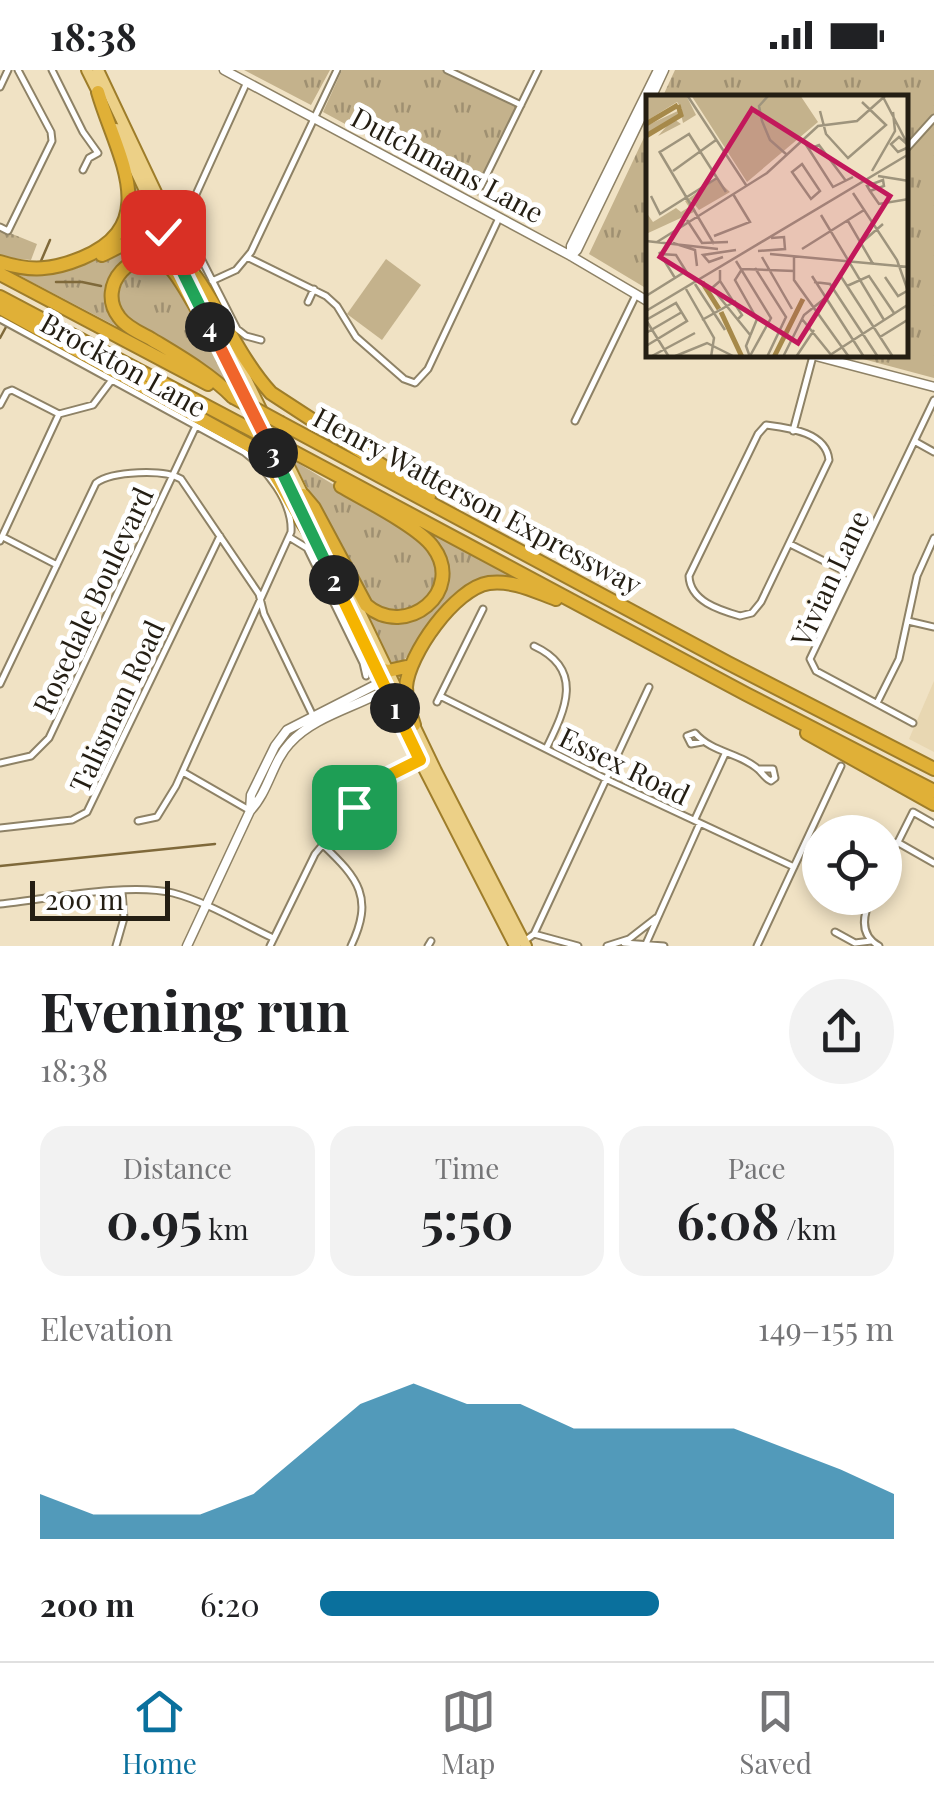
<!DOCTYPE html>
<meta charset="utf-8">
<style>
body{margin:0;font-family:"Playfair Display",serif;background:#f2f2f2;color:#202124;height:100vh;display:flex;flex-direction:column;font-size:38px;white-space:nowrap}
*{box-sizing:border-box;margin:0}
p{font-size:32px;color:#757577}
.icon{flex:none;width:55px;height:55px;fill:none;stroke:currentColor;stroke-width:2;stroke-linecap:round;stroke-linejoin:round}
.map{position:relative;height:876px;overflow:hidden}
.drawer{display:flex;flex-direction:column;background:#fff;flex:1}
.drawer>*{flex:none}
.tools{position:absolute;left:802px;top:745px;display:grid;gap:20px}
.tools a{display:grid;place-items:center;width:100px;height:100px;border-radius:50%;background:#fff;box-shadow:0 5px 15px #0003;font-size:50px}
.scale{position:absolute;left:30px;bottom:25px;width:140px;box-sizing:border-box;padding-left:10px;border:5px solid #241e13;border-top:0;font-size:28px;line-height:35px;white-space:nowrap;color:#241e13;-webkit-text-stroke:8px #fff;paint-order:stroke}
.pin{position:absolute;display:grid;place-items:center;width:85px;height:85px;color:#fff;margin:-42px;border-radius:20px;box-shadow:0 5px 15px #0006}
.km{position:absolute;width:50px;height:50px;margin:-25px;border-radius:50%;background:#222;color:#fff;font-size:28px;line-height:50px;text-align:center}
.round{display:grid;place-items:center;flex:none;width:105px;height:105px;border-radius:52px;background:#f2f2f2}
.overview{display:flex;align-items:center;justify-content:space-between;height:170px;padding:0 40px}
h1{font-size:55px;font-weight:700;line-height:75px}
.figures{display:grid;grid-template-columns:repeat(3,1fr);gap:15px;height:170px;padding:10px 40px}
.figures div{display:grid;align-content:center;border-radius:25px;background:#f2f2f2;text-align:center}
.figures b{font-size:50px;font-weight:700}
.figures small{font-size:28px;font-weight:400}
.figures p{font-size:28px}
.chart{height:280px;padding:20px 40px}
.chart p{display:flex;justify-content:space-between}
.chart svg{width:100%;height:180px;margin-top:10px;fill:#0a709d;opacity:.7}
ul{padding:0 40px;list-style:none;font-size:32px}
li{display:grid;grid-template-columns:160px 120px 1fr;align-items:center;height:75px}
li i{height:25px;border-radius:12px;background:#0a709d}
.status{display:flex;justify-content:space-between;align-items:center;height:70px;padding:0 50px;background:#fff;direction:ltr}
.status svg{height:28px;fill:currentColor}
.dock{display:flex;justify-content:space-around;align-items:center;height:140px;border-top:2px solid #e0e0e0;background:#fff;font-size:28px;color:#757577}
.dock a{display:grid;justify-items:center;gap:5px}
.dock .current{color:#0a709d}
.map>svg:first-child{display:block}
.built{fill:#e8d7b2}
.grass{fill:url(#grass-tufts)}
.pitch{fill:#c4b28c}
.lines{fill:none;stroke-linecap:round;stroke-linejoin:round}
.stream{stroke:#7f693a;stroke-width:2.5}
.street-casing{stroke:#8e8266;stroke-width:9}
.secondary-casing{stroke:#8e8266;stroke-width:11}
.primary-casing{stroke:#9e7d2a;stroke-width:14}
.highway-casing{stroke:#9e7d2a;stroke-width:16}
.street{stroke:#fff;stroke-width:5}
.secondary{stroke:#fff;stroke-width:8}
.primary{stroke:#ecd087;stroke-width:10}
.highway{stroke:#e0b037;stroke-width:12}
.highway-bridge-casing{stroke:#9e7d2a;stroke-width:16;stroke-linecap:butt}
.highway-bridge{stroke:#e0b037;stroke-width:12}
.split-1-casing{stroke:#fff;stroke-width:20}
.split-2-casing{stroke:#fff;stroke-width:20}
.split-3-casing{stroke:#fff;stroke-width:20}
.split-4-casing{stroke:#fff;stroke-width:20}
.split-5-casing{stroke:#fff;stroke-width:20}
.split-1{stroke:#f5b400;stroke-width:12}
.split-2{stroke:#f5b400;stroke-width:12}
.split-3{stroke:#22a559;stroke-width:12}
.split-4{stroke:#f0652b;stroke-width:12}
.split-5{stroke:#22a559;stroke-width:12}
.labels{text-anchor:middle;dominant-baseline:central;stroke-width:10;stroke-linejoin:round;paint-order:stroke}
.street-label{font-size:28px;fill:#241e13;stroke:#fff}
.inset-river{fill:none;stroke:#a6894a;stroke-width:5}
.inset-road{fill:none;stroke:#9e947d;stroke-width:2.5}
.view{fill:#c2185b;fill-opacity:0.15;stroke:#c2185b;stroke-width:5}
.inset-edge{fill:none;stroke:#241e13;stroke-width:5}
</style>
<div class="status"><b>18:38</b><svg viewBox="0 0 49 12"><path d="M0 12V9h3v3zM5 12V6h3v6zM10 12V3h3v9zM15 12V0h3v12zM26 1h20v11H26zM47 4h2v5h-2z"/></svg></div>
<div class="map">
<svg width="934" height="876" viewBox="0 0 934 876">
<defs>
<pattern id="grass-tufts" width="24" height="20" patternUnits="userSpaceOnUse" patternTransform="scale(2.5)"><rect width="24" height="20" fill="#c4b28c"/><path d="M3 7l-1-3M5 7V3M7 7l1-3M15 17l-1-3M17 17v-4M19 17l1-3" fill="none" stroke="#9f9071"/></pattern>
</defs>
<rect width="100%" height="100%" fill="#f0e2c4"/>
<path class="built" d="M 934,611 L 934,682 L 909,669 Z"/>
<path class="grass" d="M 244,0 L 330,0 L 311,35 Z
M 342,0 L 445,0 L 514,34 L 517,41 L 481,117 L 498,125 L 493,134 L 323,42 Z
M 675,0 L 934,0 L 934,308 L 848,285 L 906,285 L 906,28 L 662,28 Z
M 649,57 L 649,220 L 589,184 Z
M 131,103 L 156,154 L 110,176 L 115,170 Z
M 0,159 L 37,174 L 31,190 L 0,187 Z
M 160,164 L 175,194 L 147,186 L 111,213 L 131,264 L 7,199 L 55,202 L 72,200 Z
M 139,193 L 168,199 L 233,316 L 126,249 L 120,242 L 116,214 Z
M 293,390 L 413,463 L 437,489 L 438,514 L 415,541 L 382,542 L 360,521 Z
M 421,458 L 517,509 C 502,511 482,509 468,515 C 431,530 427,581 392,598 L 362,536 L 409,549 L 445,510 Z"/>
<path class="pitch" d="M 386,189 L 421,215 L 382,270 L 347,244 Z"/>
<g class="lines">
<path class="stream" d="M 41,191 L 50,170
M 56,212 L 82,212 L 101,216
M 0,268 L 6,257
M 0,796 L 215,774"/>
<g class="street-casing">
<path id="street" d="M 52,0 L 83,62 L 98,83 L 89,88 L 83,100
M 447,0 L 521,35
M 247,12 L 183,153 L 237,259 L 246,266 L 261,270
M 0,17 L 8,0
M 906,79 L 934,48
M 481,116 L 538,0
M 0,157 L 8,161 L 52,71 L 51,62 L 18,0
M 247,187 L 326,226 L 337,236 L 356,267 L 404,309 L 415,313 L 428,299 L 499,148
M 212,211 L 236,200 L 251,182 L 337,0
M 308,232 L 314,219
M 0,249 L 244,382 C 266,399 293,432 291,462 L 176,716 L 157,747 L 138,751
M 0,335 L 7,322 L 12,320 L 59,344
M 59,344 L 93,335 L 111,311
M 575,351 L 636,225
M 766,355 C 789,358 826,362 829,390 L 761,532 L 752,543 L 740,546 C 719,540 690,531 689,506 L 758,364 Z
M 793,361 L 813,286
M 916,372 L 934,382
M 3,467 L 57,495
M 289,467 L 307,478 L 363,593 L 366,606
M 0,471 L 59,344
M 790,474 L 850,504
M 908,551 L 934,557
M 534,576 C 586,600 564,642 546,679
M 0,614 L 96,413 C 112,401 164,399 181,409 L 259,524 L 264,544 L 314,648
M 440,626 L 612,712 L 794,797
M 437,632 L 483,539
M 877,633 L 899,589 L 917,506 L 934,468
M 913,653 L 816,601 L 810,589 L 934,330
M 702,672 L 691,674 L 687,666 L 695,663 C 712,683 741,683 759,700 C 763,704 766,709 771,711 L 775,708 L 773,699 L 758,699
M 0,693 L 31,686 L 49,668 L 196,356
M 183,702 L 249,740
M 355,737 L 375,713 L 418,691
M 695,749 L 725,684
M 0,758 L 72,750 L 87,742 L 220,466
M 897,772 L 934,793
M 322,774 C 359,809 374,828 351,876
M 885,798 L 913,742 L 934,754
M 871,828 C 863,845 859,865 879,876
M 0,834 C 47,829 129,812 173,823 C 207,832 241,853 273,868
M 835,862 L 855,873 L 871,871
M 534,864 L 578,876
M 523,872 L 534,864 L 649,617
M 624,873 L 664,876
M 116,876 L 124,848 L 122,822
M 270,876 L 315,784 L 344,749
M 428,876 L 431,871
M 607,876 L 629,869 L 656,848
M 645,876 L 700,753
M 757,876 L 841,696"/>
</g>
<g class="secondary-casing">
<path id="secondary" d="M 224,0 L 571,186 L 649,232
M 651,28 L 664,0
M 571,186 L 571,176 L 658,0
M 571,186 L 577,180 L 649,31
M 812,285 L 934,317
M 250,741 L 251,725 L 275,676 L 287,660 L 385,610
M 187,876 L 250,741 C 269,721 272,692 290,673 C 314,646 357,637 387,619"/>
</g>
<g class="primary-casing">
<path id="primary" d="M 87,0 L 100,26
M 98,0 L 198,211
M 116,59 L 192,220
M 221,258 L 306,431
M 248,334 L 294,427
M 310,460 L 415,681 L 515,876
M 329,478 L 436,701 L 526,876"/>
</g>
<g class="highway-casing">
<path id="highway" d="M 102,185 C 125,175 159,150 179,173
M 0,192 C 31,202 53,200 82,188 C 165,154 115,82 98,22
M 0,204 L 208,314
M 196,207 C 222,244 240,289 271,323 L 429,426
M 0,227 L 244,356
M 0,238 L 252,377 C 280,402 290,439 313,467
M 233,327 C 209,303 179,286 151,269 C 140,263 126,257 119,247 C 95,216 134,173 167,195 C 183,205 231,304 245,328
M 281,353 L 728,593 L 934,699
M 292,381 L 746,624 L 934,721
M 303,425 L 314,438 L 366,535 C 406,570 466,521 433,477 C 419,457 365,430 341,416
M 377,598 L 388,601 L 406,597
M 414,655 C 410,643 406,630 406,617 C 408,585 455,518 489,513 C 513,510 534,521 556,529
M 807,663 L 934,734"/>
</g>
<use href="#street" class="street"/>
<use href="#secondary" class="secondary"/>
<use href="#primary" class="primary"/>
<use href="#highway" class="highway"/>
<g class="highway-bridge-casing">
<path id="highway-bridge" d="M 233,327 L 281,353
M 244,356 L 292,381"/>
</g>
<use href="#highway-bridge" class="highway-bridge"/>
</g>
<g class="lines">
<g class="split-1-casing">
<path id="split-1" d="M 354,737 L 374,713 L 420,690 L 395,638"/>
</g>
<g class="split-2-casing">
<path id="split-2" d="M 334,510 L 395,638"/>
</g>
<g class="split-3-casing">
<path id="split-3" d="M 273,383 L 334,510"/>
</g>
<g class="split-4-casing">
<path id="split-4" d="M 210,257 L 273,383"/>
</g>
<g class="split-5-casing">
<path id="split-5" d="M 163,162 L 210,257"/>
</g>
<use href="#split-1" class="split-1"/>
<use href="#split-2" class="split-2"/>
<use href="#split-3" class="split-3"/>
<use href="#split-4" class="split-4"/>
<use href="#split-5" class="split-5"/>
</g>
<g class="labels">
<g class="street-label">
<text transform="translate(448 94) rotate(28)">Dutchmans Lane</text>
<text transform="translate(124 294) rotate(29)">Brockton Lane</text>
<text transform="translate(478 430) rotate(28)">Henry Watterson Expressway</text>
<text transform="translate(829 508) rotate(-65)">Vivian Lane</text>
<text transform="translate(92 530) rotate(-65)">Rosedale Boulevard</text>
<text transform="translate(116 636) rotate(-65)">Talisman Road</text>
<text transform="translate(625 695) rotate(26)">Essex Road</text>
</g>
</g>
<g transform="translate(646 25)">
<rect width="262" height="262" fill="#f0e2c4"/>
<path d="M 0,0 L 40,0 L 50,20 L 37,28 L 35,19 L 28,24 L 35,29 L 12,41 L 27,24 L 0,40 L 0,31 L 36,14 L 31,7 L 2,25 ZM 45,0 L 154,0 L 172,27 L 101,87 ZM 70,84 L 84,97 L 53,115 L 44,104 L 50,116 L 0,139 L 0,117 L 7,127 L 30,113 L 35,117 L 43,112 L 39,106 Z" fill="#c4b28c"/>
<path class="inset-river" d="M 0,29 L 32,10M 0,41 L 35,20 L 32,10M 56,187 L 73,214M 75,217 L 96,262M 128,262 L 157,204"/>
<path class="inset-road" d="M 41,0 L 100,90M 123,0 L 113,11 L 116,26 L 124,45 L 140,59M 236,0 L 262,50M 174,16 L 180,39 L 202,63 L 240,30 L 216,7M 157,45 L 187,92 L 207,82M 262,50 L 253,42 L 245,49 L 252,57 L 263,52M 163,54 L 173,50 L 200,86M 13,56 L 68,149M 14,57 L 43,39 L 80,97M 156,69 L 174,96 L 165,104 L 146,77 ZM 27,76 L 70,45M 226,76 L 249,36 L 247,17M 232,81 L 263,86M 224,96 L 238,91 L 237,85 L 221,91 L 224,96 L 233,109 L 263,104M 207,98 L 251,165 L 263,199M 5,101 L 14,119 L 71,83M 175,120 L 238,225M 41,125 L 56,148 L 82,147M 202,126 L 227,169M 68,141 L 104,127 L 87,99M 0,146 L 72,154M 11,147 L 121,78 L 172,31 L 211,26 L 239,1M 27,148 L 49,155 L 51,171M 214,149 L 237,129M 156,154 L 218,115M 112,156 L 139,154 L 138,142 L 125,143M 13,157 L 29,183M 124,159 L 263,172M 77,162 L 63,167 L 57,160 L 90,155M 116,162 L 146,214M 148,162 L 148,185 L 203,262M 90,166 L 125,223 L 104,261M 109,173 L 140,222 L 121,262M 74,175 L 74,186 L 96,220 L 91,225M 194,180 L 247,262M 166,181 L 218,262M 239,182 L 252,201 L 261,196M 74,186 L 66,193 L 105,241M 168,187 L 184,189 L 232,262M 49,189 L 79,235M 201,191 L 223,181 L 248,218M 40,194 L 68,243 L 65,262M 0,201 L 40,176 L 30,160 L 14,159M 0,216 L 263,59M 156,224 L 186,261M 0,225 L 30,208 L 41,226 L 0,251M 0,225 L 23,262M 56,225 L 90,206M 0,238 L 36,217M 234,242 L 263,224M 4,262 L 49,238M 27,262 L 61,248 L 89,262M 104,262 L 100,251 L 111,224 L 89,185 L 96,174 L 148,176M 137,262 L 158,220 L 178,204M 150,262 L 168,235M 181,262 L 263,209"/>
<path class="view" d="M 106,14 L 244,101 L 152,248 L 14,162 Z"/>
<rect width="262" height="262" class="inset-edge"/>
</g>
</svg>
<div class="tools">
<a><svg class="icon" aria-label="locate" viewBox="0 0 24 24"><circle cx="12" cy="12" r="6"/><path d="M12 2v4M12 18v4M2 12h4M18 12h4"/></svg></a>
</div>
<div class="scale">200 m</div>
<div class="pin" style="left:354px;top:737px;background:#1e9e55"><svg class="icon" aria-label="arrive" viewBox="0 0 24 24"><path d="M6 21V4h12l-3 4 3 4H6"/></svg></div>
<div class="pin" style="left:163px;top:162px;background:#d93025"><svg class="icon" aria-label="check" viewBox="0 0 24 24"><path d="M5 12l5 5 9-10"/></svg></div>
<b class="km" style="left:395px;top:638px">1</b>
<b class="km" style="left:334px;top:510px">2</b>
<b class="km" style="left:273px;top:383px">3</b>
<b class="km" style="left:210px;top:257px">4</b>
</div>
<section class="drawer">
<div class="overview"><div><h1>Evening run</h1><p>18:38</p></div><a class="round"><svg class="icon" aria-label="share" viewBox="0 0 24 24"><path d="M12 15V3M7 8l5-5 5 5M5 13v7h14v-7"/></svg></a></div>
<div class="figures">
<div><p>Distance</p><b>0.95<small> km</small></b></div>
<div><p>Time</p><b>5:50</b></div>
<div><p>Pace</p><b>6:08<small> /km</small></b></div>
</div>
<div class="chart"><p><span>Elevation</span>149–155 m</p>
<svg viewBox="0 0 160 44" preserveAspectRatio="none"><path d="M0 44V33L10 38L20 38L30 38L40 33L50 22L60 11L70 6L80 11L90 11L100 17L110 17L120 17L130 17L140 22L150 27L160 33V44z"/></svg>
</div>
<ul>
<li><b>200 m</b>6:20<i style="width:59%"></i></li>
</ul>
</section>
<nav class="dock">
<a class="current"><svg class="icon" aria-label="home" viewBox="0 0 24 24"><path d="M3 11l9-7 9 7M6 9v11h12V9"/></svg>Home</a>
<a><svg class="icon" aria-label="map" viewBox="0 0 24 24"><path d="M3 6l6-2 6 2 6-2v14l-6 2-6-2-6 2zM9 4v14M15 6v14"/></svg>Map</a>
<a><svg class="icon" aria-label="saved" viewBox="0 0 24 24"><path d="M7 4h10v16l-5-4-5 4z"/></svg>Saved</a>
</nav>
